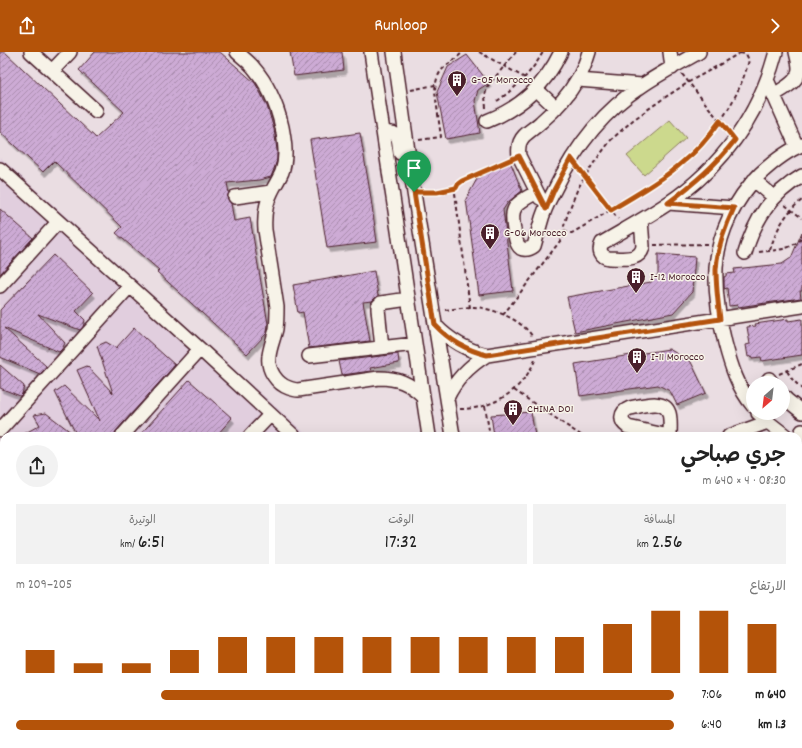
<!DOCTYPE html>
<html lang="ar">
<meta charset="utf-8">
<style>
body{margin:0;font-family:Dekko,"Playpen Sans Arabic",sans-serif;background:#f2f2f2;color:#222;direction:rtl;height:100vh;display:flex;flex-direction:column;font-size:15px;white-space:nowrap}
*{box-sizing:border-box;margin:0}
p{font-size:13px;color:#767676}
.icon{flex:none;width:22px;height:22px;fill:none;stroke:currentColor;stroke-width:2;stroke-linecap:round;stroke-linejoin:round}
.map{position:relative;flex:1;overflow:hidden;direction:ltr}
.sheet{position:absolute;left:0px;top:380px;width:802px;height:316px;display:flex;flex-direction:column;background:#fff;border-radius:12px 12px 0 0;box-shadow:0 4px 16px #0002;direction:rtl}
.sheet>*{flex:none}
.needle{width:26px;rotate:208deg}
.fabs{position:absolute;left:746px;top:324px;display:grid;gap:8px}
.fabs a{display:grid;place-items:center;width:44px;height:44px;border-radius:50%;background:#fff;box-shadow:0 4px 16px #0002;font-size:20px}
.pin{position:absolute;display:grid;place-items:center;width:34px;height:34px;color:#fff;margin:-41px -17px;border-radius:50% 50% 50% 0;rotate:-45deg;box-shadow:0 0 4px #0007}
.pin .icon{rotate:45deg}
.round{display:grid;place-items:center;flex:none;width:42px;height:42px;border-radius:21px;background:#f2f2f2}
.summary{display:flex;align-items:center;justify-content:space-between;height:68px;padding:0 16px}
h1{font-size:22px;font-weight:600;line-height:30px}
.metrics{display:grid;grid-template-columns:repeat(3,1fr);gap:6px;height:68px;padding:4px 16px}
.metrics div{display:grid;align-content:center;border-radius:0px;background:#f2f2f2;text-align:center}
.metrics b{font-size:20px;font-weight:600}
.metrics small{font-size:11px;font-weight:400}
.metrics p{font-size:11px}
.chart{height:112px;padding:8px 16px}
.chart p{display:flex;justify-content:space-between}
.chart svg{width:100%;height:72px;margin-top:4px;stroke:#b45309;stroke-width:6}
ul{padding:0 16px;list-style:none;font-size:13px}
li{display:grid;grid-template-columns:64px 48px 1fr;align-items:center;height:30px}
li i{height:10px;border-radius:5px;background:#b45309}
header{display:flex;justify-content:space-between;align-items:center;height:52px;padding:0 16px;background:#b45309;color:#fff;font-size:18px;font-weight:600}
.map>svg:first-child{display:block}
.built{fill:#e1cede}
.garden{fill:#ccd98d;stroke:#8b7c5c}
.building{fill:url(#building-hatch);stroke:#4a1f2b;filter:url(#shadow)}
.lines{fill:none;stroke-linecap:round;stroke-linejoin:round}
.minor-casing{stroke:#4a1f2b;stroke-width:16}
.path{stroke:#4a1f2b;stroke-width:2;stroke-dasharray:4 3;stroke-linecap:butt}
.minor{stroke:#f7f3e8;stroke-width:13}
.route-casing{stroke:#fff;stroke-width:8}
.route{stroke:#b45309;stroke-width:5}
.labels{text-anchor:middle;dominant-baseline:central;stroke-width:3;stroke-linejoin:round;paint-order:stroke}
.poi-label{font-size:12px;fill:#4a1f2b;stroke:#f7f3e8;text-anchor:start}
</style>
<header><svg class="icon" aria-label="forward" viewBox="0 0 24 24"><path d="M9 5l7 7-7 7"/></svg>Runloop<svg class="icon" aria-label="share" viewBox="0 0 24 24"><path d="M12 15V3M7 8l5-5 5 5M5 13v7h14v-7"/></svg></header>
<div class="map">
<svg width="802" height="696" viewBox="0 0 802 696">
<defs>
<pattern id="building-hatch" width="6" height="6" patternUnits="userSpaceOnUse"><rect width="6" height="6" fill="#cdabd5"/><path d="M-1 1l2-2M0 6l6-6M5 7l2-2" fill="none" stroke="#a88bad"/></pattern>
<filter id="shadow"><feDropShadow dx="2.5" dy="4.5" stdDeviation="0" flood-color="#0004"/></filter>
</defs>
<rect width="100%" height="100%" fill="#eadde2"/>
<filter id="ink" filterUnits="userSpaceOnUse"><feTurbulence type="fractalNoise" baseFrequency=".025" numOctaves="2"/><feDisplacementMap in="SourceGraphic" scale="8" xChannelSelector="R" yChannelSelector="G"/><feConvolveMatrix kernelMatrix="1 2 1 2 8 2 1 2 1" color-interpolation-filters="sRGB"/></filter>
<g filter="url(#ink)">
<path class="built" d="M 0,105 L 308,384 L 4,384 L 4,692 L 407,692 L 406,696 L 0,696 Z"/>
<path class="garden" d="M 670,68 L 686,86 L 644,123 L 627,104 Z"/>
<path class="building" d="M 0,0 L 5,0 L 96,86 L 124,60 L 79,18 L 95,0 L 220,0 L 255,31 L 260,40 L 267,54 L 274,77 L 277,98 L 277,108 L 274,117 L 271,125 L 259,128 L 227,131 L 229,141 L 227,146 L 231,151 L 234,169 L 250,166 L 268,272 L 267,281 L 247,302 L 157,220 L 159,218 L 116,181 L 122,175 L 54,109 L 43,120 L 0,80 Z
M 290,0 L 342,0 L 344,18 L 294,24 Z
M 467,3 L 489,31 L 478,38 L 475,49 L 480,81 L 446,87 L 437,40 L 448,15 Z
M 360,81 L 370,140 L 377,190 L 327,196 L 310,88 Z
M 510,109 L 522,139 L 508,150 L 503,158 L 513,239 L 479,243 L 466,147 L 478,125 Z
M 0,157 L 33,186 L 0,222 Z
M 802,180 L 802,239 L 800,239 L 801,246 L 738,255 L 738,253 L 729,254 L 727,236 L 724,237 L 724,225 L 726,224 L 726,222 L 735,221 L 734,217 L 782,212 L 791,206 Z
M 658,202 L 695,205 L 692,240 L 673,261 L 575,280 L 567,245 L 651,230 L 658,222 Z
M 53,203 L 93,241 L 76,259 L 85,268 L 83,275 L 80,278 L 38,262 L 65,291 L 62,297 L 59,300 L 4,276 L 46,314 L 45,317 L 40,322 L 0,305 L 0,258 Z
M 374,219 L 378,244 L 372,249 L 363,250 L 370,289 L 309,296 L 303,260 L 298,261 L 293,233 Z
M 788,267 L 788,269 L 802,267 L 802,303 L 762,309 L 761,305 L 752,306 L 752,304 L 748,305 L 746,293 L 750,292 L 747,275 L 756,274 L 755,272 Z
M 134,276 L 175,313 L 116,379 L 114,384 L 77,384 L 55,340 L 64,334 L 100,369 L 77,318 L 87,314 L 113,341 L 97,294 L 106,290 L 116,296 Z
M 669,297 L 691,310 L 706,341 L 677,353 L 670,339 L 658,333 L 580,344 L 575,312 Z
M 398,302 L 399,311 L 370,316 L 371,319 L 342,323 L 339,309 Z
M 0,313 L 24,334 L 22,342 L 20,344 L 0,336 Z
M 189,328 L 232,366 L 216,384 L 139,384 Z
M 531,360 L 535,384 L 494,384 L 491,363 Z
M 46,361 L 76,384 L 20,384 L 40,373 L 34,363 Z"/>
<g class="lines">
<g class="minor-casing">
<path id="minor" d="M 31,0 L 96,59
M 237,0 C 242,5 248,9 253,15 C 268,32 277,53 282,75 C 285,91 287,105 282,120 C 279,127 275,133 272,139 C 265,152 264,164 265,178 L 277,255 C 277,262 277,269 276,277 C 274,286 270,295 269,304 C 267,318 277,332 289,336 C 292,337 295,338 298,338 L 379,326 C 398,326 409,331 423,344
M 371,0 L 429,384
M 394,0 L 414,141 L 453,384
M 670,0 L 672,16
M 52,19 L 70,0
M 578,28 L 642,33
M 767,28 L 797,95
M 536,37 L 556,56
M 774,43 C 784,36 799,30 799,16 C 799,11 797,5 796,0
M 487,69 C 522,55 545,33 561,0
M 384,86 C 385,83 387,80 391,81 C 400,81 399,95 400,101
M 0,117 L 200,297 L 294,384
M 754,128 L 774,145
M 537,140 C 530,144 521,148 516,154 C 515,156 513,159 513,162 C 512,168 515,188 518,193 C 521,199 529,198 534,194 C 536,187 538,180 540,173 C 543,161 548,150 554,139 C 574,97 604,58 643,33 C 661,21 680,11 699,0
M 235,145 L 271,140
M 540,146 L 519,104 C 518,97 519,89 524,84 C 529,79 536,75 541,70 C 555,58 568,44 577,28 C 583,20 586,10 589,0
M 668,151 L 734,156
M 641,168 L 643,194 C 641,210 621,206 609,206 C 601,205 598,198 602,191 C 624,178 646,166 667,152 C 722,115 759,63 776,0
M 745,201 C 755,167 771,142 802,124
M 0,234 L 58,170
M 435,273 C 450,289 466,298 487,303 L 802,254
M 382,296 L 378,257 L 378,254 L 381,251 L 408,247
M 309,304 L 415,292
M 769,327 L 772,331
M 783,344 L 787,348 L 802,360
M 447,346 C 456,327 469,314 487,303
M 753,354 C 738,336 731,314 725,291 C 719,267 715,241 716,216 C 718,181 735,147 760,122 C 772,111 786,99 802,93
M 758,361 L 768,370 L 786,384
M 0,378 L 130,234
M 122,384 L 200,297
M 250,384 L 270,363
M 669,384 L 628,375 C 619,369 620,360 630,356 C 642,354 664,346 669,361 C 671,368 670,377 670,384
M 729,384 L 768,370
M 798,386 L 802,379
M 798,443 L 802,447
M 0,520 L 4,516
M 798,534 C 802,539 802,545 798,549
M 798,626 L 802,625
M 0,661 L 4,656
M 97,696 L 100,692
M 225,696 L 229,692
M 396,696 L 397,692
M 464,696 L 464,692
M 487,696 L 491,692
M 707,696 L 708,692"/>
</g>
<path class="path" d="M 479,0 L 525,26
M 740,1 L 746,2 L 749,8 C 739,46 716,81 687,107 C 672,121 654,131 637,142 C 616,155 594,168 572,181 L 570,181 L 565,179 L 564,174 L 568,161 L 578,136 L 593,112 L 611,88 L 633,68 L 664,46 L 689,30 Z
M 682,22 L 726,77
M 411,38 L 435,33
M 497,49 C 516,36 532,20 543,0
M 486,56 L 485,44 L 487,35 L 516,0
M 419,88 L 441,85 L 435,40 C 436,14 448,15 463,0
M 579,117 L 618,167
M 426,141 L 447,138 L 456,136
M 785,153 L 802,166
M 654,193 L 708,192
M 770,198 C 776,178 785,161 802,148
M 759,200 C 776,198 789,199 802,186
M 470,256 L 455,141 L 458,132 L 462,129 L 507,109
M 445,258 C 455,257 465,255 474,255 C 493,256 522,268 532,284
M 503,263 L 567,180
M 787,319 L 792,327 L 802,337
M 779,322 L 802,312
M 514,338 L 582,384
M 485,354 L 490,384
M 460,357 C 493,357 522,339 535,308
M 0,452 L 4,455
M 798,470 L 802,474
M 798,509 L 802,510
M 588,696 L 590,692"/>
<use href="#minor" class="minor"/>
</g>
</g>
<g class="lines" filter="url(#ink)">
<g class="route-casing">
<path id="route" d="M 720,69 L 735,88 C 716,113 693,132 668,151 L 734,156 C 725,175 717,196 716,218 C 716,234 718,251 720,267 L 487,303 C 466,298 450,289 435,273 L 414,140 L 437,140 L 456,136 L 458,132 L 462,129 L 519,104 L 546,157 L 554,138 L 571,106 L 611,158 C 636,143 663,128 685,108 C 699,97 710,83 720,69 Z"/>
</g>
<use href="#route" class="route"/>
</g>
<defs>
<g id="building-pin" transform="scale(1)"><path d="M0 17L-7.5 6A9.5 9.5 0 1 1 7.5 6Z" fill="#4a1f2b" stroke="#f7f3e8"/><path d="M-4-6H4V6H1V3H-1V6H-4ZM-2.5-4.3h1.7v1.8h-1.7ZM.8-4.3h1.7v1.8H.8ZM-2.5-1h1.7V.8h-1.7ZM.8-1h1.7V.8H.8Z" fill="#fff"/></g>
</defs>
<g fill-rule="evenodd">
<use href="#building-pin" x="457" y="28"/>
<use href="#building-pin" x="490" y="181"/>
<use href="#building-pin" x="636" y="225"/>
<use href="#building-pin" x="637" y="305"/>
<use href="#building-pin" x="513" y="357"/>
</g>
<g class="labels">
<g class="poi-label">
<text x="471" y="28">G-05 Morocco</text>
<text x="504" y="181">G-06 Morocco</text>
<text x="650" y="225">I-12 Morocco</text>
<text x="651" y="305">I-11 Morocco</text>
<text x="527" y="357">CHINA D01</text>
</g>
</g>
</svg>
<div class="fabs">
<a><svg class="needle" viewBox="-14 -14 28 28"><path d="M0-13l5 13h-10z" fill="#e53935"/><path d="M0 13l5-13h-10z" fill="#767676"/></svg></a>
</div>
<div class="pin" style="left:414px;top:140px;background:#1e9e55"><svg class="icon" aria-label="arrive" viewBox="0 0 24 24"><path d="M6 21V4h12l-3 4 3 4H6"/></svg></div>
<section class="sheet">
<div class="summary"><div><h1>جري صباحي</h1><p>08:30 · 4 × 640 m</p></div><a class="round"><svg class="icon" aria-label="share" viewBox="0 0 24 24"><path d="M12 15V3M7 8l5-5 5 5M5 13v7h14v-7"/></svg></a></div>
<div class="metrics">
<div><p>المسافة</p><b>2.56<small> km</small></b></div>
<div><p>الوقت</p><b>17:32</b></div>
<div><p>الوتيرة</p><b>6:51<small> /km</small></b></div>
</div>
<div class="chart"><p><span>الارتفاع</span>205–209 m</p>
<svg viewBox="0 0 160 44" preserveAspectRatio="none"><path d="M5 44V30M15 44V38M25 44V38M35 44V30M45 44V22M55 44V22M65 44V22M75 44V22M85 44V22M95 44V22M105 44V22M115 44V22M125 44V14M135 44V6M145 44V6M155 44V14"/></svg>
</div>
<ul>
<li><b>640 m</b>7:06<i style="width:78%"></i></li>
<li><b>1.3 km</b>6:40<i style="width:100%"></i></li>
</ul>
</section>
</div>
